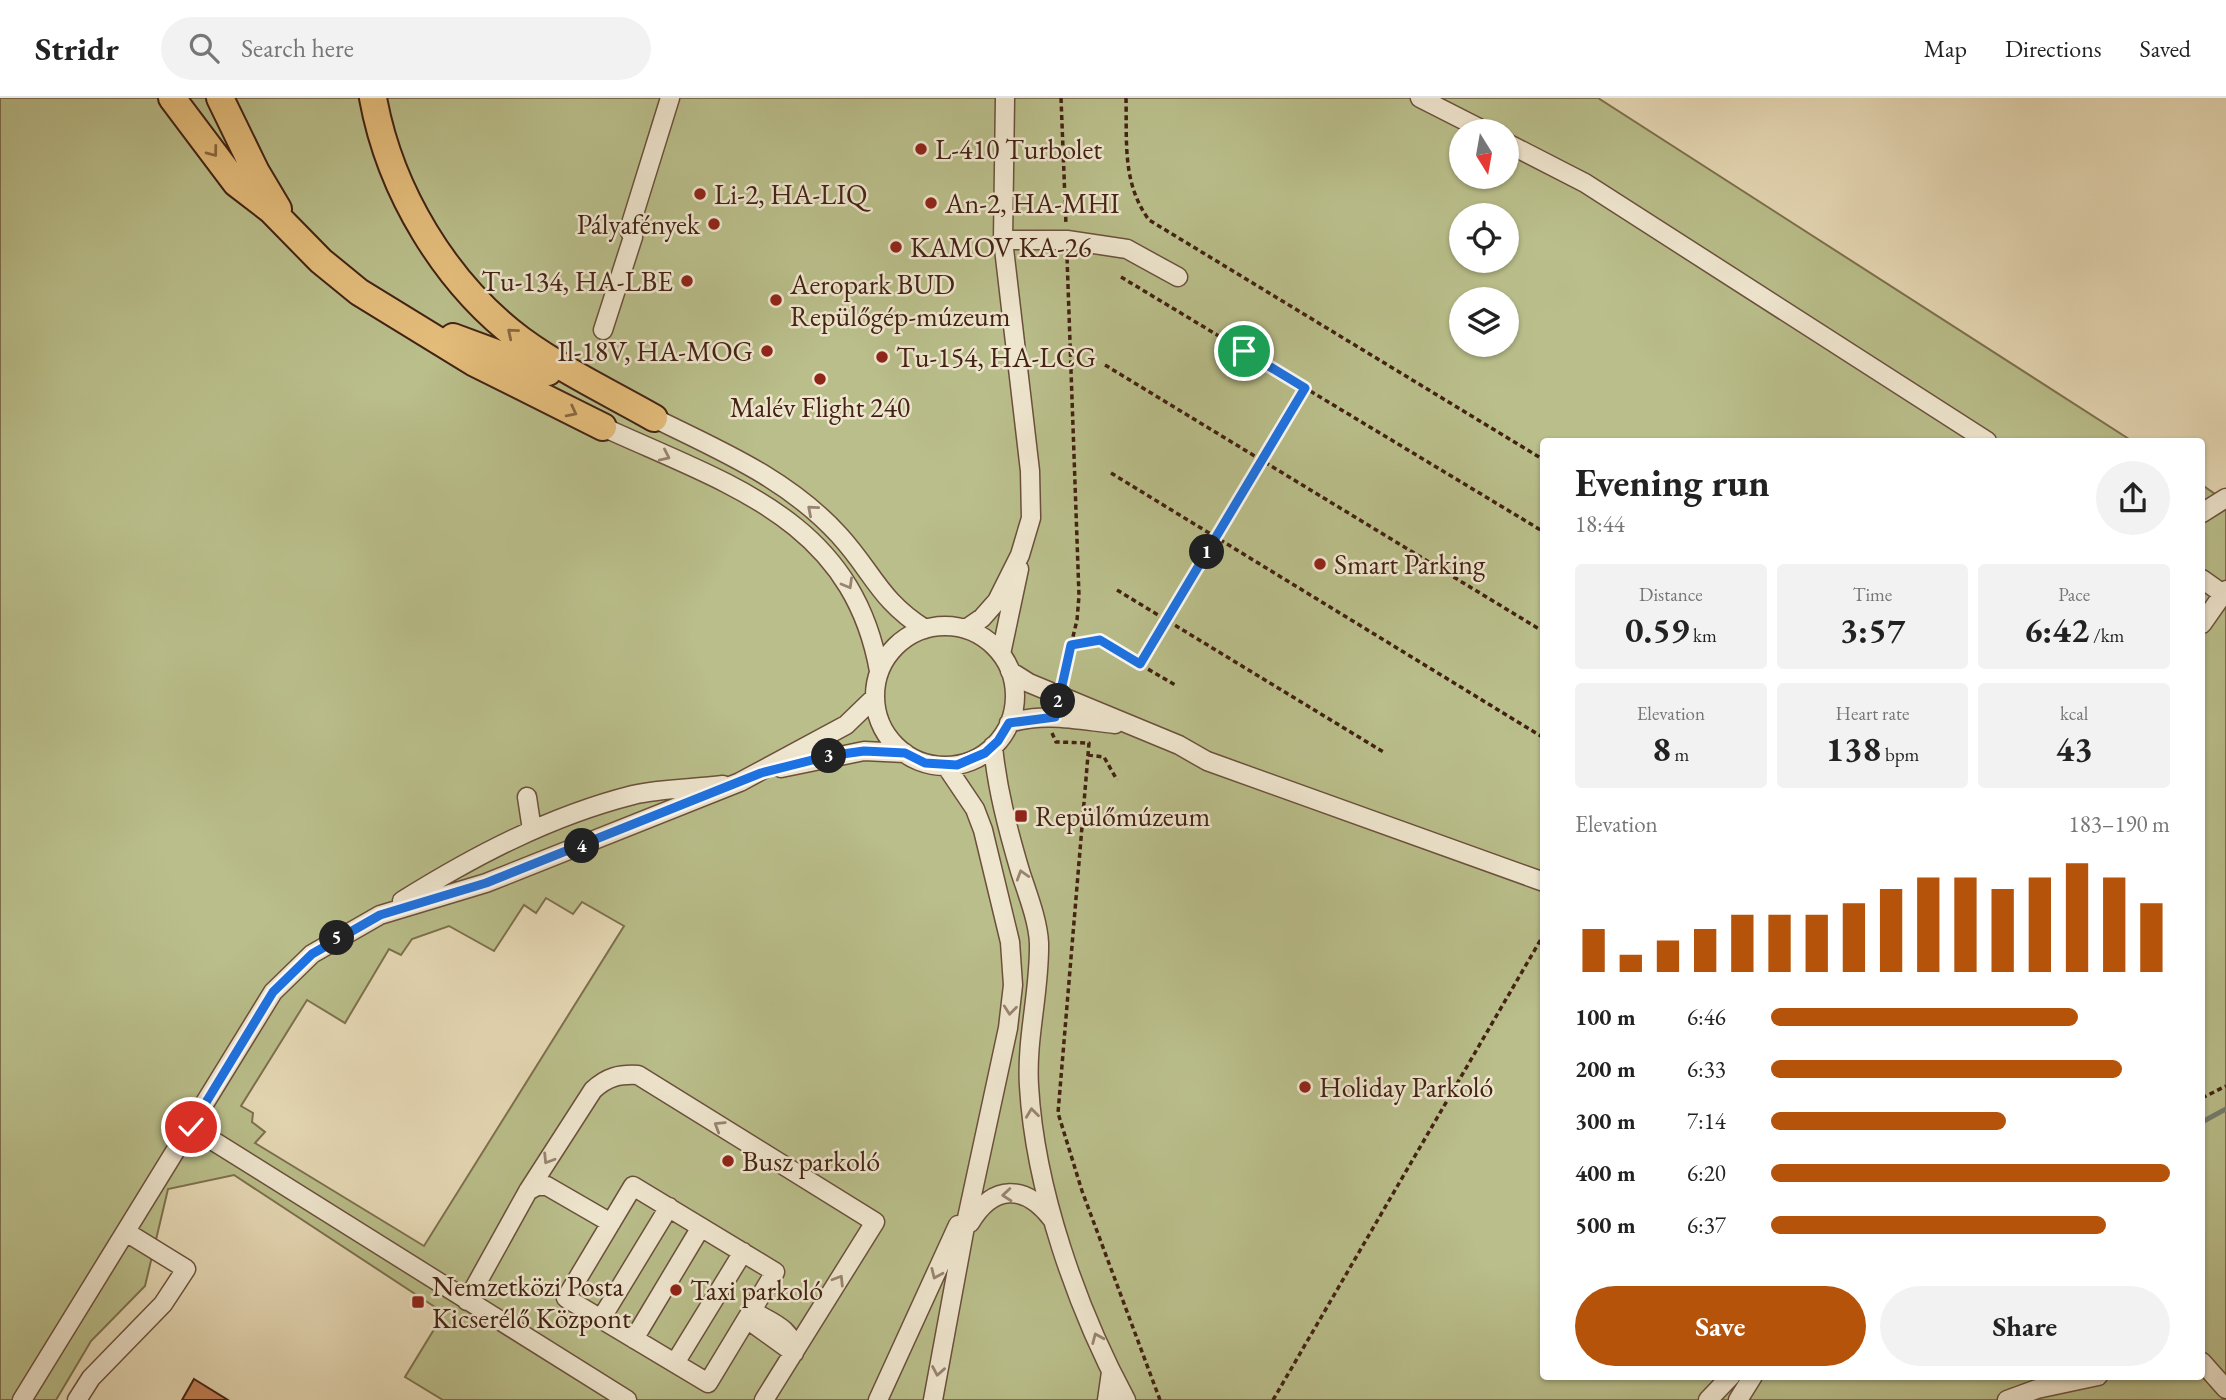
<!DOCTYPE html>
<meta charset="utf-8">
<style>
body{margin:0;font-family:"EB Garamond",serif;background:#f2f2f2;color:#222;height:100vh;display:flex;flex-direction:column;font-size:26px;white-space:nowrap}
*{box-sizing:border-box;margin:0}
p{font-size:23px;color:#767676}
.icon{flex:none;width:38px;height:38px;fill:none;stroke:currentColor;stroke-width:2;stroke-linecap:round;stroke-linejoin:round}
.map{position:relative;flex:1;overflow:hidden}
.details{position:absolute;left:1540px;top:340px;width:665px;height:942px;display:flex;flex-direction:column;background:#fff;border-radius:7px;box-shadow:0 2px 5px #0004}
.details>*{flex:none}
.needle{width:46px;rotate:169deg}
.buttons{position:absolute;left:1449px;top:21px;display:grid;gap:14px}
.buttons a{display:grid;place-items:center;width:70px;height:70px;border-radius:50%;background:#fff;box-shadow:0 2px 5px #0004;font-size:35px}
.pin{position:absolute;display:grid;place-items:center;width:60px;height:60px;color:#fff;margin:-30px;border:4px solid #fff;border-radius:50%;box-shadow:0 2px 7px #0007}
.km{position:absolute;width:35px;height:35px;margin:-18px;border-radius:50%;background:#222;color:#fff;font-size:19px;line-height:35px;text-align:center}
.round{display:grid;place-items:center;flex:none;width:74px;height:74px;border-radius:37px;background:#f2f2f2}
.head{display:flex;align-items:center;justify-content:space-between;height:119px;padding:0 35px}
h1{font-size:38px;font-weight:700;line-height:52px}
.metrics{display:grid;grid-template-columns:repeat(3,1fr);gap:10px;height:119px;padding:7px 35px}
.metrics div{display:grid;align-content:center;border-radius:7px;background:#f2f2f2;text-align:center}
.metrics b{font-size:35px;font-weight:700}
.metrics small{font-size:19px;font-weight:400}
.metrics p{font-size:19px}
.chart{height:196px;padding:14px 35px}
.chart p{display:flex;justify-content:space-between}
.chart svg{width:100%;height:126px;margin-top:7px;stroke:#b45309;stroke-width:6}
.cta{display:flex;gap:14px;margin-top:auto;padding:14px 35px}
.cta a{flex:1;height:80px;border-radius:42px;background:#b45309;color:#fff;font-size:28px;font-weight:700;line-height:80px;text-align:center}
.cta a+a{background:#f2f2f2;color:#222}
ul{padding:0 35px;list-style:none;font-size:23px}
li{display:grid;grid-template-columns:112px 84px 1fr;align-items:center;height:52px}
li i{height:18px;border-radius:9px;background:#b45309}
header{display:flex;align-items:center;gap:42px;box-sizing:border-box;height:98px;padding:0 35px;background:#fff;border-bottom:2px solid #e0e0e0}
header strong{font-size:33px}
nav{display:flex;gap:38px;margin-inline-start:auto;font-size:24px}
.search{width:490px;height:63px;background:#f2f2f2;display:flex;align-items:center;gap:18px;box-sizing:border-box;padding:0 24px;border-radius:38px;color:#767676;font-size:26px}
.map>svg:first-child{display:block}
.green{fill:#b9be8a;stroke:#7e704e;stroke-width:2;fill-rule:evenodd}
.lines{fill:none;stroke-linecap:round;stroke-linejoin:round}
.stream{stroke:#757d70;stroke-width:5}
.building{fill:#c38156;stroke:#432213;stroke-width:2}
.minor-casing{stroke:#6c503c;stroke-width:21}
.highway-casing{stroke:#432213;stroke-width:30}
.path{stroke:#432213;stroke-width:3.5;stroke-dasharray:5 3.5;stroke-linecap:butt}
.minor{stroke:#efe6cf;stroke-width:18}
.highway{stroke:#e3bc7a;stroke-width:26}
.oneway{stroke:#8b6741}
.oneway2{stroke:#998471}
.route-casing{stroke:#fff;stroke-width:14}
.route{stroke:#1a73e8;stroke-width:9}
.poi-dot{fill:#8f2418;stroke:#efe6cf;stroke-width:2.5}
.labels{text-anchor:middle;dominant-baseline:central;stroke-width:5;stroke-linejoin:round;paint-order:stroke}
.poi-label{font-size:28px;fill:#432213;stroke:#efe6cf;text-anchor:start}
</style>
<header>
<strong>Stridr</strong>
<div class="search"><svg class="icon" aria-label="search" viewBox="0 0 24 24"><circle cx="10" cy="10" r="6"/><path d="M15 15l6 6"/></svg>Search here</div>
<nav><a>Map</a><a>Directions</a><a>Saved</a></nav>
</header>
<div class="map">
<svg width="2226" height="1302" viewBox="0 0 2226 1302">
<rect width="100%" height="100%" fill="#e6d9b5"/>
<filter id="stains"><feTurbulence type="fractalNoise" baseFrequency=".00286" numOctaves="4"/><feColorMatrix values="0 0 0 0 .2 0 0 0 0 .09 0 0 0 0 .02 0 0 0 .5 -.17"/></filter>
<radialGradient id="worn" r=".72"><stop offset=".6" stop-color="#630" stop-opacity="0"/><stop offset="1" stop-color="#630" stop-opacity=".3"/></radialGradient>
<path class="green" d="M 0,0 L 1598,0 L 2132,343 L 1544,343 L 1544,1278 L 2202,1278 L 2202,387 L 2221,400 L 2226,392 L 2226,1302 L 443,1302 L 405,1279 L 444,1215 L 234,1077 L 168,1091 L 145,1188 L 91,1243 L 56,1302 L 0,1302 ZM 1461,33 L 1507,33 L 1507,79 L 1461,79 ZM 1461,117 L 1507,117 L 1507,163 L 1461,163 ZM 1461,201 L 1507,201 L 1507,247 L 1461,247 ZM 546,800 L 573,816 L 582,804 L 624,828 L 424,1148 L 255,1045 L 265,1034 L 252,1024 L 253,1015 L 241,1008 L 307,902 L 345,925 L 389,851 L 401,857 L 412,841 L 449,828 L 494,853 L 524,807 L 536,815 Z"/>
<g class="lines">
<path class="stream" d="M 2202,1024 L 2226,1011"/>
</g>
<path class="building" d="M 194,1281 L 228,1302 L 182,1302 Z"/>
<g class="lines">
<g class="minor-casing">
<path id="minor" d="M 1420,0 L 1485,33
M 1507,45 L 1585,85 L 1987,343
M 1003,142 L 1067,142 L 1127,151 L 1178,179
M 603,232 L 633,139 L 629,132 L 670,0
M 654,320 C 721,353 788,381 839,437 C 873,474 879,502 925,531
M 603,329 C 727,386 852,421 879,573
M 2202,415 L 2226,400
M 2202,481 L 2223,496
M 2202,526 L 2226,492
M875 598a70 70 0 1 1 140 0a70 70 0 1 1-140 0Z
M 966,531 L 982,520 L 997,503 L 1020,457 L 1031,420 L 1030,373 L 1003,142 L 1005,0
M 1001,556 L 1019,471
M 1010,573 L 1029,585 L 1179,647 L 1207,663 L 1544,784
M 1009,625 C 1045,614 1078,622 1115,626
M 993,648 C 997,691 1008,732 1020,773 C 1027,795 1038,822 1039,845 C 1040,893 1026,940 1029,988 C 1035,1092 1077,1211 1126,1302
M 781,670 L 864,653 L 905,655
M 527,699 L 532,732
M 402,803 C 474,758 550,718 633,697 C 663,690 693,691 723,687
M 191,1029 L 627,1302
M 633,1088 L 775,1174 L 708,1285 L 566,1200 Z
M 528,1093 L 537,1088 L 547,1088 L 611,1125
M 970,1125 C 993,1086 1025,1086 1052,1121
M 467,1203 L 528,1093 L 593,992 C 607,979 619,976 638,977 L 875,1124 L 764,1302
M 752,1213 C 771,1224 794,1231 794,1255
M 601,1221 L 669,1109
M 751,1224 L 794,1255
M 634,1241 L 701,1129
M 2202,1264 L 2226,1291
M 675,1265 L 743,1154
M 22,1302 L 273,894 L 312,856 L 380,817 L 486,785 L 740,684 L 846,627 L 875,599
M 77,1302 L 91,1280 L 163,1206 L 186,1171 L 126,1134
M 878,1302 L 958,1127
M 933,1302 L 964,1134 L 1008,930 L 1013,887 L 1010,844 L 983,732 L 975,711 L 946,668
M 1107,1302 L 1111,1274
M 1708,1302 L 1731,1278
M 1738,1302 L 1753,1278
M 2007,1302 L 2037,1291 L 2098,1278"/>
</g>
<g class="highway-casing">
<path id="highway" d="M 172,0 L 236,85 L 271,112 L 321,163 L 359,194 L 473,264 L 603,329
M 220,0 L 256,74 L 278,111
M 373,0 C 390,93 445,185 521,242 C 562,272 610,295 654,320
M 453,239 L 548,274"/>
</g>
<path class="path" d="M 1061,0 L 1066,127
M 1126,0 C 1127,44 1122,85 1149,122 L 1544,362
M 1121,179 L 1544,434
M 1105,267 L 1544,534
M 1111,375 L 1544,640
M 1117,492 L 1385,655
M 1071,547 L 1100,543 L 1177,588
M 1140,566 L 1306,288
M 1063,580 L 1077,522 L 1079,498 L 1067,159
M 1052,635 L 1056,644 L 1089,645 L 1058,1015 L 1082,1093 L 1160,1302
M 1088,657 L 1104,659 L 1117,682
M 2202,1000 L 2226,988
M 1273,1302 L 1544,836"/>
<use href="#minor" class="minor"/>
<use href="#highway" class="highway"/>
</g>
<defs><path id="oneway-chevron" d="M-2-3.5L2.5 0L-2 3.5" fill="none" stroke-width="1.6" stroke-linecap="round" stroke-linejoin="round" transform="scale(1.75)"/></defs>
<g class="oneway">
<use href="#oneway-chevron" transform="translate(213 54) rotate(53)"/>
<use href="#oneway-chevron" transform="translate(512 235) rotate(-140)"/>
<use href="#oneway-chevron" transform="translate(572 314) rotate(27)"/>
</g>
<g class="oneway2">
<use href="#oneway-chevron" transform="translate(665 358) rotate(25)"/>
<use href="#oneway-chevron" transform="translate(812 412) rotate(-139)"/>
<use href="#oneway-chevron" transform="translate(848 486) rotate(60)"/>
<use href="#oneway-chevron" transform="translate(1022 777) rotate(-107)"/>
<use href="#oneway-chevron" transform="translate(1010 912) rotate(96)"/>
<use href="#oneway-chevron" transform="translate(1032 1015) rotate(-97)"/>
<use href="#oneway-chevron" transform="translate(719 1028) rotate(-148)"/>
<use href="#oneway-chevron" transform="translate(548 1061) rotate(122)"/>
<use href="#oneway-chevron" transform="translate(1007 1097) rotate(175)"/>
<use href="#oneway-chevron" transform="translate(936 1176) rotate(114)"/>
<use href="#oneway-chevron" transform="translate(839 1182) rotate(-58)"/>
<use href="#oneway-chevron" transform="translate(1097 1240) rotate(-113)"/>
<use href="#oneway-chevron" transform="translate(938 1273) rotate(100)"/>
</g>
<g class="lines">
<g class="route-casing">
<path id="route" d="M 191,1029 L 273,894 L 312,856 L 380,817 L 486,785 L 761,675 L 828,658 L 864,653 L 905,655 L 925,665 L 957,667 L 985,655 L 998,643 L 1009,625 L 1055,619 L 1071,547 L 1100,542 L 1140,566 L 1305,290 L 1244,253"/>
</g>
<use href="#route" class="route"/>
</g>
<g class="poi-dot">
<circle cx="921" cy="51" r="7"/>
<circle cx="700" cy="96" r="7"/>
<circle cx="931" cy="105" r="7"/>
<circle cx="714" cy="126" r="7"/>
<circle cx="896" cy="149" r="7"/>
<circle cx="687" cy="183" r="7"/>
<circle cx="776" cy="202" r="7"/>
<circle cx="767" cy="253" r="7"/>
<circle cx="882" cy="259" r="7"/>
<circle cx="820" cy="281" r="7"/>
<circle cx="1320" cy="466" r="7"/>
<rect x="1014" y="711" width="14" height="14" rx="3.5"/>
<circle cx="1305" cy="989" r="7"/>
<circle cx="728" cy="1063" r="7"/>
<circle cx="676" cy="1192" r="7"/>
<rect x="411" y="1197" width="14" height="14" rx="3.5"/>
</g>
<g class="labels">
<g class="poi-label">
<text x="935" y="51">L-410 Turbolet</text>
<text x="714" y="96">Li-2, HA-LIQ</text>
<text x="945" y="105">An-2, HA-MHI</text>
<text x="700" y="126" text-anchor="end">Pályafények</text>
<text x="910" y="149">KAMOV KA-26</text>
<text x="673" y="183" text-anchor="end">Tu-134, HA-LBE</text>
<text x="790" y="186">Aeropark BUD<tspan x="790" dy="32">Repülőgép-múzeum</tspan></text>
<text x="753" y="253" text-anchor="end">Il-18V, HA-MOG</text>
<text x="896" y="259">Tu-154, HA-LCG</text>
<text x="820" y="309" text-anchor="middle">Malév Flight 240</text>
<text x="1334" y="466">Smart Parking</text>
<text x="1035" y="718">Repülőmúzeum</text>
<text x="1319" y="989">Holiday Parkoló</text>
<text x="742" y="1063">Busz parkoló</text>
<text x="432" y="1188">Nemzetközi Posta<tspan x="432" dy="32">Kicserélő Központ</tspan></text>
<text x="690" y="1192">Taxi parkoló</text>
</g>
</g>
<rect width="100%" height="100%" filter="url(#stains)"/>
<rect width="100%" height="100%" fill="url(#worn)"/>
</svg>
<div class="buttons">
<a><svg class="needle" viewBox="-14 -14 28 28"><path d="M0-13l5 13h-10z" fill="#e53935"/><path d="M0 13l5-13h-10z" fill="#767676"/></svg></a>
<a><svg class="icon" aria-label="locate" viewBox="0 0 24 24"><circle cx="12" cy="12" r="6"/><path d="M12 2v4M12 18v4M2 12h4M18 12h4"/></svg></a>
<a><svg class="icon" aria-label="layers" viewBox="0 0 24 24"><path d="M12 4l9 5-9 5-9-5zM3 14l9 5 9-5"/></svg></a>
</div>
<div class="pin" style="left:1244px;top:253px;background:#1e9e55"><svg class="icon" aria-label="arrive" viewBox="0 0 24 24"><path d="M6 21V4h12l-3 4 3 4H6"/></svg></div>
<div class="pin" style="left:191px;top:1029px;background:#d93025"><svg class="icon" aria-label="check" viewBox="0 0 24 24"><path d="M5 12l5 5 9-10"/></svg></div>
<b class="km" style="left:1207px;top:454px">1</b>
<b class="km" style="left:1058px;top:603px">2</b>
<b class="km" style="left:829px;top:658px">3</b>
<b class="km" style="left:582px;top:748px">4</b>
<b class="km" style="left:337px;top:840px">5</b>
<section class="details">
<div class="head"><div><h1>Evening run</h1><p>18:44</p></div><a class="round"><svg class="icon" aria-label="share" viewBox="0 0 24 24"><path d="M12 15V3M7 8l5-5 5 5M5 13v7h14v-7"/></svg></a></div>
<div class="metrics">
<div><p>Distance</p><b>0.59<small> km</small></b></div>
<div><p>Time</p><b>3:57</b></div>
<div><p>Pace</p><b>6:42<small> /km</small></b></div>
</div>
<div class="metrics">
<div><p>Elevation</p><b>8<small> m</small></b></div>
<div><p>Heart rate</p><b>138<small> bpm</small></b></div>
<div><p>kcal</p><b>43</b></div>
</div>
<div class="chart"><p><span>Elevation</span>183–190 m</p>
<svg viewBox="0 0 160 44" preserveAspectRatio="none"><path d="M5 44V29M15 44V38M25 44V33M35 44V29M45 44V24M55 44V24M65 44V24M75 44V20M85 44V15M95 44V11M105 44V11M115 44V15M125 44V11M135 44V6M145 44V11M155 44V20"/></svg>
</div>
<ul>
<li><b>100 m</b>6:46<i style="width:77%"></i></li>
<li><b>200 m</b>6:33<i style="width:88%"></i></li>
<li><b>300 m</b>7:14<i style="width:59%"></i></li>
<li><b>400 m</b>6:20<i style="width:100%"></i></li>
<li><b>500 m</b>6:37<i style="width:84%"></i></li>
</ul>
<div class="cta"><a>Save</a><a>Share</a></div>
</section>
</div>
